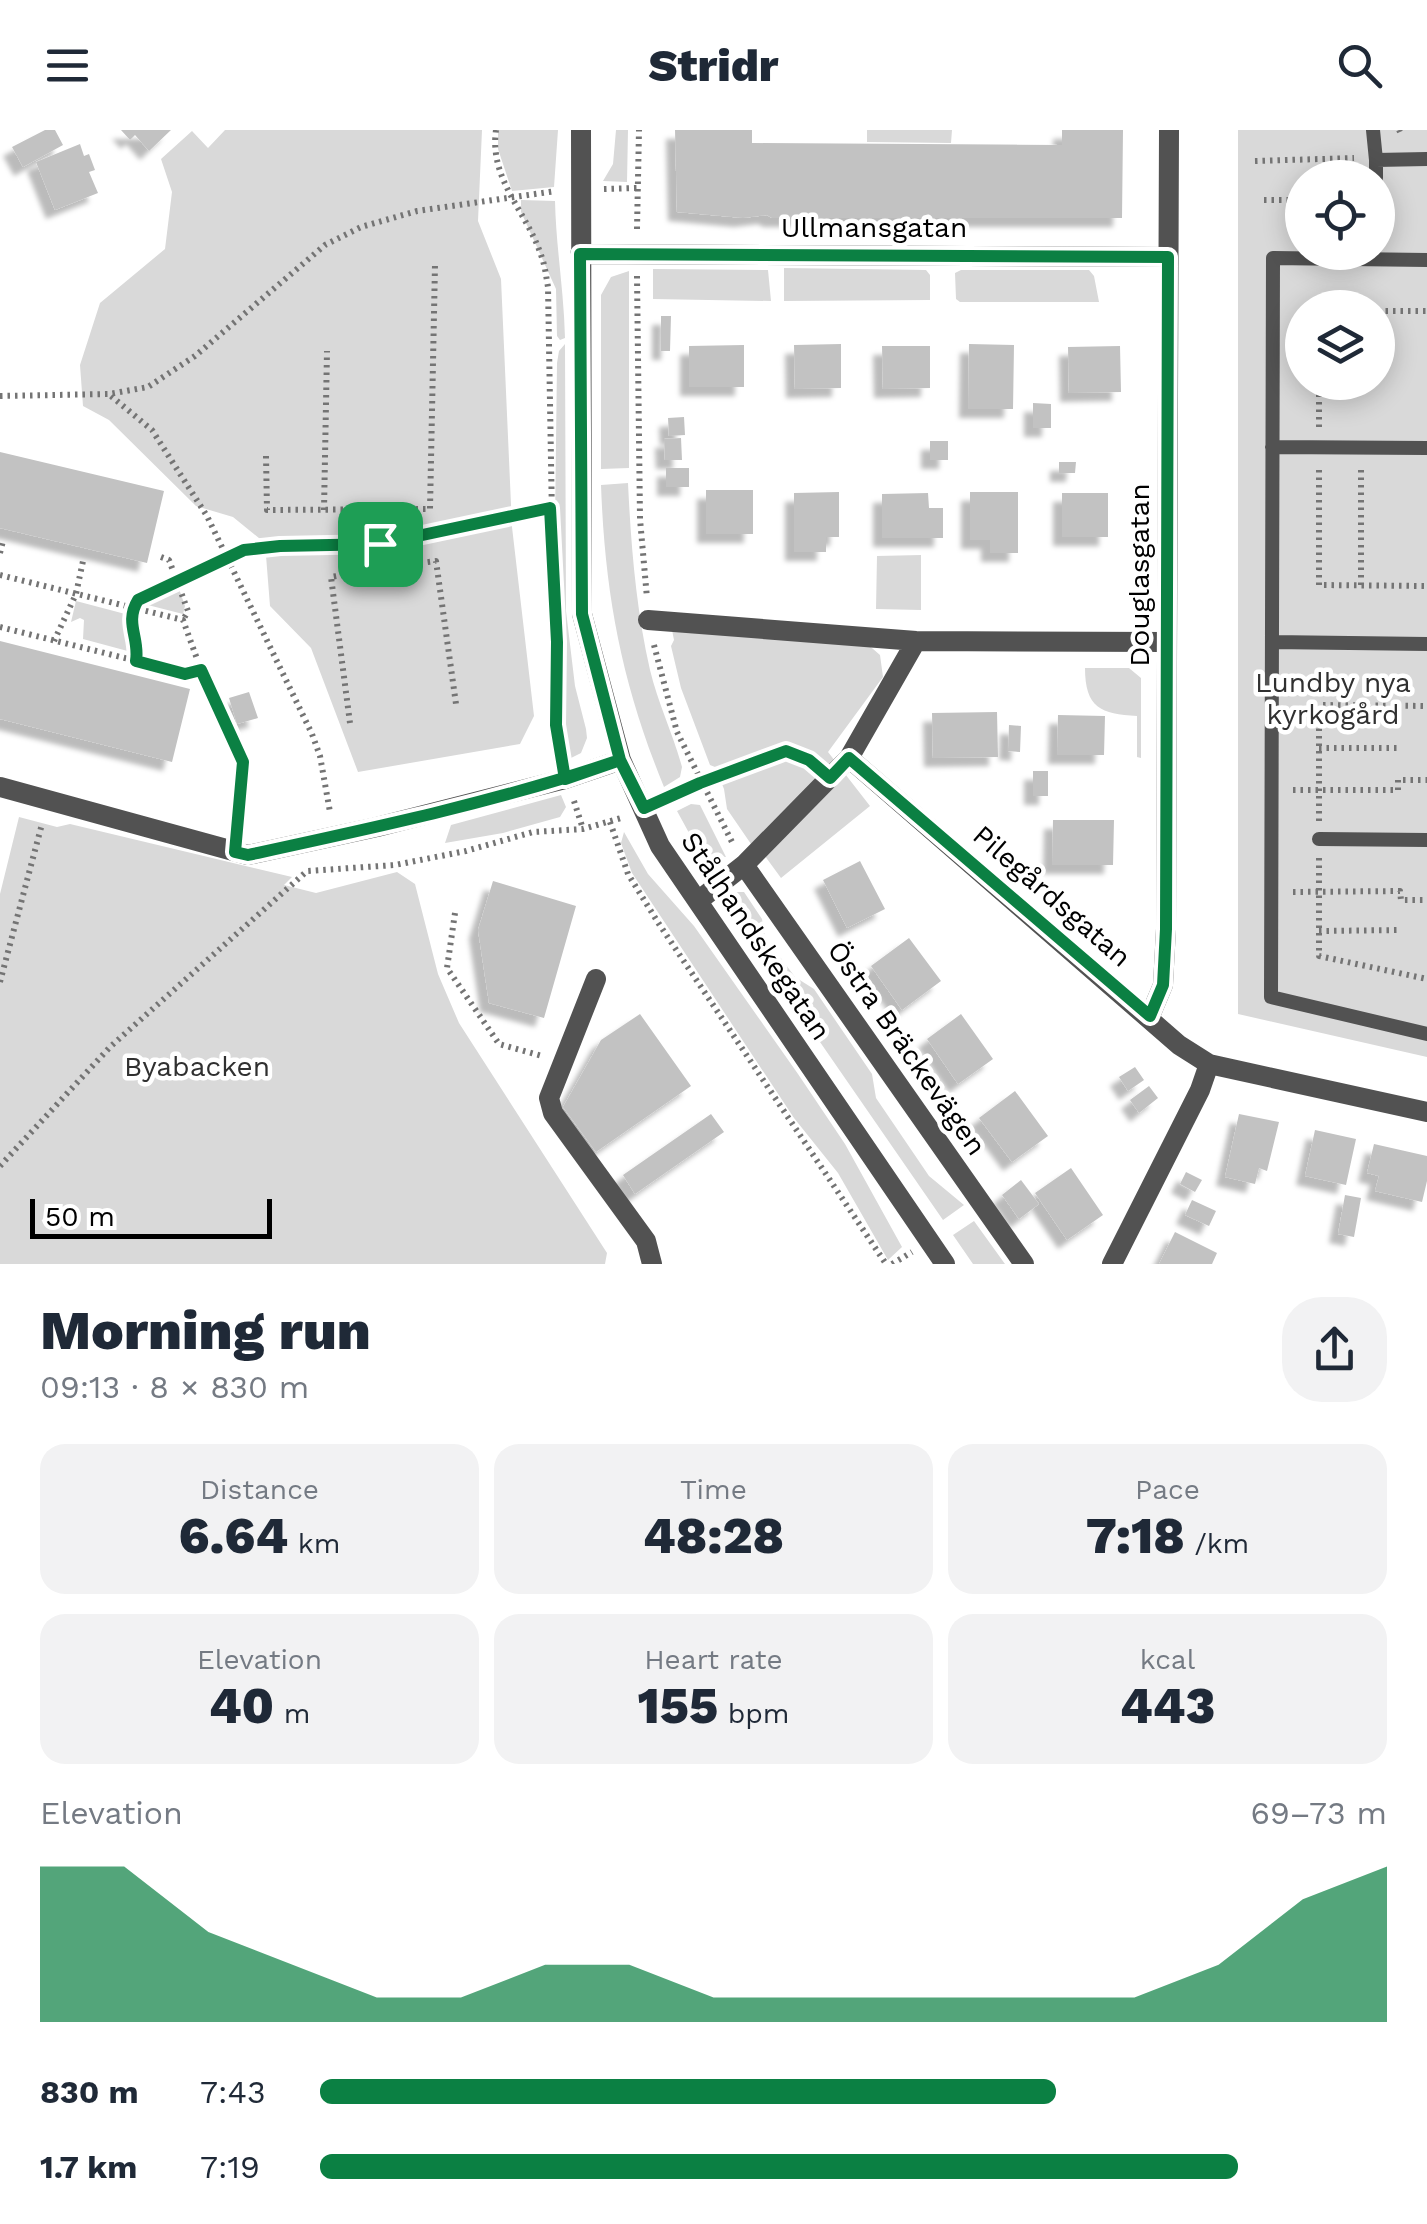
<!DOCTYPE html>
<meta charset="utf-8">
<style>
body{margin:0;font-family:"Work Sans",sans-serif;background:#f2f2f3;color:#1f2937;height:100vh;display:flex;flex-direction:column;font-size:38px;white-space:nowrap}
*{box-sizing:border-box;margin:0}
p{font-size:32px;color:#747a83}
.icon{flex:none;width:55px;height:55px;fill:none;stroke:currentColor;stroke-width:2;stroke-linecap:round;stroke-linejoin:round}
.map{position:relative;height:1134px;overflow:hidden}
.side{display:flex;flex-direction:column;background:#fff;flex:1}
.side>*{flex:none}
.buttons{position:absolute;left:1285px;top:30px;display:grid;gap:20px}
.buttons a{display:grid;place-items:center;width:110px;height:110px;border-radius:50%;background:#fff;box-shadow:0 5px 25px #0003;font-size:50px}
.scale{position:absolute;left:30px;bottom:25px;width:242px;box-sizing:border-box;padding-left:10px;border:5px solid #000;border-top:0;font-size:28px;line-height:35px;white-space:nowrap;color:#000;-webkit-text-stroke:8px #fff;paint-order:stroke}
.pin{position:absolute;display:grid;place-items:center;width:85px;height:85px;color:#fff;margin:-42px;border-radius:20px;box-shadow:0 5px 15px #0006}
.round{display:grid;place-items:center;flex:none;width:105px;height:105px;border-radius:40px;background:#f2f2f3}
.headline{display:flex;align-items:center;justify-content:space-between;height:170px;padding:0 40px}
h1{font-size:55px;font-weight:800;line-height:75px}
.metrics{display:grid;grid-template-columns:repeat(3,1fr);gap:15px;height:170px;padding:10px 40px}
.metrics div{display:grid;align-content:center;border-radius:25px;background:#f2f2f3;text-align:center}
.metrics b{font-size:50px;font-weight:800}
.metrics small{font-size:28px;font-weight:400}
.metrics p{font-size:28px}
.chart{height:280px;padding:20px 40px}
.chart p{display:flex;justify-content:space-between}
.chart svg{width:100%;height:180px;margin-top:10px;fill:#0b8043;opacity:.7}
ul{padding:0 40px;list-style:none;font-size:32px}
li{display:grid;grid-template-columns:160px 120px 1fr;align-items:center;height:75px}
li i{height:25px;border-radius:12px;background:#0b8043}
header{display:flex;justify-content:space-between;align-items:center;height:130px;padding:0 40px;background:#fff;font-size:45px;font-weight:800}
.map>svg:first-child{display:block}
.green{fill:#d9d9d9;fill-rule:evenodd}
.building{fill:#c2c2c2;filter:url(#shadow)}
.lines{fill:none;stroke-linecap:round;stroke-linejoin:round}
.path{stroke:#747474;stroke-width:6;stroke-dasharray:2.5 5;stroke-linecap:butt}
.service{stroke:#525252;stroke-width:14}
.minor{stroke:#525252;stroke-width:20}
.route-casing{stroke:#fff;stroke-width:20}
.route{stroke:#0b8043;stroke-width:12}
.labels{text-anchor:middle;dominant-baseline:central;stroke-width:9;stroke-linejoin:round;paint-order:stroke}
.street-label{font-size:28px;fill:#000;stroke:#fff}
.park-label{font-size:28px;fill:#303030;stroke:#fff}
</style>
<header><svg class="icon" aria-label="menu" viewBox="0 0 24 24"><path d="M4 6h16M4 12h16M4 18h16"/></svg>Stridr<svg class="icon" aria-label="search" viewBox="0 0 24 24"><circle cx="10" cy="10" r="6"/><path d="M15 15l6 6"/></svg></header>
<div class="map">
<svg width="1427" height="1134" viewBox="0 0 1427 1134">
<defs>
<filter id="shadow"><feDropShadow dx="-9" dy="9" stdDeviation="2.5" flood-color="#0004"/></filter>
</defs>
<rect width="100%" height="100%" fill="#fff"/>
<path class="green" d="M 225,0 L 482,0 L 478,91 L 501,149 L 512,397 L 534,586 L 520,614 L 358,642 L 311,518 L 270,476 L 265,413 L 233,387 L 196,376 L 109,290 L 83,276 L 80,235 L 100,173 L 165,119 L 172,62 L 161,29 L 192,1 L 208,18 Z
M 498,0 L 558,0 L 554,57 L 512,61 L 498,19 Z
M 616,0 L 628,0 L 627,52 L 603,51 L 613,34 Z
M 867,0 L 952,0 L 951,13 L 867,12 Z
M 1238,0 L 1427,0 L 1427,927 L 1238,884 ZM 1302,48 L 1378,48 L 1378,122 L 1302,122 ZM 1302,178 L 1378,178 L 1378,252 L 1302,252 Z
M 521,70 L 555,71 C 556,117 564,162 565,208 L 560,210 L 557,206 L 556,159 L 521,82 Z
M 784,138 L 926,140 L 930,145 L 930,170 L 784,171 Z
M 653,139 L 768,140 L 771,171 L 653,169 Z
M 961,140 L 1089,140 L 1094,146 L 1099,172 L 960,172 L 956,169 L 955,143 Z
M 629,141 L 629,338 L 601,339 L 601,165 L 611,147 Z
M 565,214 L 566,481 L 575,556 L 586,599 L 587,608 L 581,623 L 567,630 L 561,583 L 555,393 L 557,233 L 559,221 Z
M 628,353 C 631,416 636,478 650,540 C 658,573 673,604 682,637 L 680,647 L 664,657 C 622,554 605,466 601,355 Z
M 921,425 L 921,480 L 876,479 L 877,426 Z
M 177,453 L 185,476 L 183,484 L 140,473 Z
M 76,471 L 129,485 L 128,495 L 135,523 L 83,509 L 84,490 L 80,488 L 71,492 Z
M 672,500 L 865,512 L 880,525 L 883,547 L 828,622 L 870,676 L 781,748 L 754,711 L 751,714 L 727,679 L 724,659 L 715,637 L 710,635 L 681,558 L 671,516 L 674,510 Z
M 1085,538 L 1129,538 L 1141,548 L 1141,628 L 1137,627 L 1137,586 C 1101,584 1085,578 1085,538 Z
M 561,665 L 566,677 L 560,687 L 503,703 L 445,713 L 451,695 Z
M 691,674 L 700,675 L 726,727 L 700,723 L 677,681 Z
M 19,687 L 57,697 L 70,694 L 292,747 L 284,755 L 316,763 L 397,742 L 415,754 L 438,844 L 459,893 L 607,1123 L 605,1134 L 0,1134 L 0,764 Z
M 624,702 L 648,744 L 694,796 L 798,944 L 845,1014 L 902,1117 L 888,1130 L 838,1043 L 794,988 L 632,743 L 621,713 Z
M 736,762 L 744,762 L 762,789 L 765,807 L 795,847 L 814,859 L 872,944 L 876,968 L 929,1046 L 964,1075 L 943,1090 L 735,789 L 732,773 Z
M 974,1091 L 1005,1134 L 973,1134 L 953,1105 Z"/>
<path class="building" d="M 45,0 L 55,0 L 63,15 L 23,37 L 12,17 Z
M 121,0 L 171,0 L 149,21 L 135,5 L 130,10 Z
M 675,0 L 752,0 L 752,13 L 1062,15 L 1062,0 L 1123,0 L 1122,88 L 772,88 L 767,85 L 743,88 L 677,82 Z
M 80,14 L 84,26 L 89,24 L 95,40 L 89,42 L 98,63 L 55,80 L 36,32 Z
M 661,186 L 671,186 L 670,221 L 661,221 Z
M 841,214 L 841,258 L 795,259 L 794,215 Z
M 969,214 L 1014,215 L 1013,279 L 968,279 Z
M 744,215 L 744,257 L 689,257 L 689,216 Z
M 882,216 L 930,216 L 930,258 L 883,259 Z
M 1120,216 L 1121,262 L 1069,263 L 1068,217 Z
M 1033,273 L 1051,274 L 1051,298 L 1033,298 Z
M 684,287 L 685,305 L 669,306 L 668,288 Z
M 681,308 L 682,330 L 665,330 L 664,309 Z
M 930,311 L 948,311 L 948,330 L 930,330 Z
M 0,322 L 164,361 L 147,433 L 0,398 Z
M 1059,332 L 1076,332 L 1075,343 L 1059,343 Z
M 666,338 L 689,338 L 689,357 L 666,357 Z
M 706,360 L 753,360 L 753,404 L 706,404 Z
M 839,362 L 839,407 L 826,407 L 826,422 L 794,422 L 794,363 Z
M 970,362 L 1018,362 L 1018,423 L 990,423 L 990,410 L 970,410 Z
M 928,363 L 929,378 L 943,378 L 943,408 L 882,408 L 882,364 Z
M 1062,363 L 1108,363 L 1108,407 L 1062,407 Z
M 0,511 L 190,559 L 172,632 L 0,589 Z
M 249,562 L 258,588 L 237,594 L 229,568 Z
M 997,582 L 998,627 L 933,628 L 932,583 Z
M 1058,585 L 1105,586 L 1104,625 L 1057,625 Z
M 1009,595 L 1021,596 L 1020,622 L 1008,621 Z
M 1033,641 L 1048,641 L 1048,666 L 1033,666 Z
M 1053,690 L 1114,690 L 1113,735 L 1052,735 Z
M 860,731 L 885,779 L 847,798 L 823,750 Z
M 493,751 L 576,776 L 544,888 L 489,873 L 478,800 Z
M 909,808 L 941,851 L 902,880 L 871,836 Z
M 640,884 L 691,956 L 596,1022 L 563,977 L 601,910 Z
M 961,884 L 993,929 L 958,954 L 927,909 Z
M 1135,937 L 1144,950 L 1128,961 L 1119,947 Z
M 1149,956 L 1158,968 L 1139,983 L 1130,970 Z
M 1015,961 L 1048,1006 L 1012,1032 L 979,988 Z
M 711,984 L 724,1002 L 635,1064 L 623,1045 Z
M 1239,984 L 1279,992 L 1267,1041 L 1259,1038 L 1255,1054 L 1225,1047 Z
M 1315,1000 L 1356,1009 L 1346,1055 L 1305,1046 Z
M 1374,1014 L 1427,1026 L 1427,1051 L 1422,1072 L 1375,1061 L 1379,1046 L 1367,1043 Z
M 1071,1038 L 1103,1085 L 1067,1110 L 1035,1063 Z
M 1186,1042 L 1202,1050 L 1195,1062 L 1180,1054 Z
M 1021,1050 L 1039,1074 L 1019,1089 L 1002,1065 Z
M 1345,1065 L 1361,1068 L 1354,1107 L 1338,1104 Z
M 1192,1070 L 1216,1081 L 1209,1096 L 1185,1085 Z
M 1175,1102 L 1217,1123 L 1212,1134 L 1159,1134 Z"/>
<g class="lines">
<path class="path" d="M 496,0 C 489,50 527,82 541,125 C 545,135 546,146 548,157 L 553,446
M 1399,0 L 1400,2
M 1255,31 L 1354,28
M 604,59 L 638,58
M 1264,70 L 1302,70
M 637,99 L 639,0
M 637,146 L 640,389 L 647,468
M 1378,181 L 1427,181
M 0,266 L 109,264 L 148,257 L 195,226 L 325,115 L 361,97 L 417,81 L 556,61
M 111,266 L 152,300 L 207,386 L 312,604 L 320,626 L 330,682
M 1319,297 L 1319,252
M 266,326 L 267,380 L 430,379 L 435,135
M 1319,340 L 1319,455 L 1427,456
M 324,380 L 327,221
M 0,423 L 3,411
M 161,427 L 169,430 L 188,481 L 183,490
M 383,438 L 436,431 L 456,574
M 0,445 L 183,490 L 201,540 L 234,613
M 1361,455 L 1361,336
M 556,494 L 556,595 L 561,626
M 0,497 L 185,543 L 201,540
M 54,511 L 76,464 L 83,431
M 654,515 L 677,602 L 732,712
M 136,531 C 140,508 124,493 137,471 L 244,420 L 308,415 L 372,415 L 550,378
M 350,593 L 331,447 L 383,438 L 376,381
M 1319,618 L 1399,618
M 1293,660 L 1398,660 L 1398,650 L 1427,650
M 664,668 L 786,621 L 810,631
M 574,671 L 583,699
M 1319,691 L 1319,575 L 1427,576
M 610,692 L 628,744 L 659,794 L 886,1134
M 1319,728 L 1319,826 L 1427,849
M 1293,762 L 1400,761 L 1401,770 L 1427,770
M 455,783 L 447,838 L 499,914 L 542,926
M 1319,801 L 1400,800
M 0,852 L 42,694
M 0,1036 L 110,917 L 307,741 L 395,735 L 466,721 L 533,702 L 583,699 L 621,688
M 892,1134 L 912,1122"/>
<path class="service" d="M 1373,0 L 1376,30 L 1427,29
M 1376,48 L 1376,30
M 1427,130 L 1273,128 L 1271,867 L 1427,904
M 1272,317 L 1427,318
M 1272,512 L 1427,514
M 1319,709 L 1427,710
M 235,721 L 243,632"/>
<path class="minor" d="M 581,0 L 582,484 L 621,630 L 660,716 L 945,1134
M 580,124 L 1168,127
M 648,490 L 916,511 L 1166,512
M 849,628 L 916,511
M 0,657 L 248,725 L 377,697 L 565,649 L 621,630
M 744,735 L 1024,1134
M 698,771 L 744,735 L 849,628 L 1179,915 L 1209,934 L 1427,982
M 596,849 L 549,968 L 553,983 L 646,1111 L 652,1134
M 1150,886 L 1163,855 L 1166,799 L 1169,0
M 1112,1134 L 1200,960 L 1209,934"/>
</g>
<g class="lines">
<g class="route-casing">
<path id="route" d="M 380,414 L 280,416 L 244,420 L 138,470 C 124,493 140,508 136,531 L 185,544 L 201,540 L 243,632 L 235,722 L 248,725 C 373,698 500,671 620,630 L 644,678 L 700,653 L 786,621 L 809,630 L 830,648 L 849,628 L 1150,886 L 1163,855 L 1166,799 L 1168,127 L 580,124 L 582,484 L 620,630 L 565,649 L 556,595 L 557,512 L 550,378 L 380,414"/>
</g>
<use href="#route" class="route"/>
</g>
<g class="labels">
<g class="street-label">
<text x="874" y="97">Ullmansgatan</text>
<text transform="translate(1139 445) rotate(-90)">Douglasgatan</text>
<text transform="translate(1052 766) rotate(41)">Pilegårdsgatan</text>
<text transform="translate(756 806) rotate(56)">Stålhandskegatan</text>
<text transform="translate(907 918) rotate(55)">Östra Bräckevägen</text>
</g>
<g class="park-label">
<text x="1333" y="552">Lundby nya<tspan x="1333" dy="32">kyrkogård</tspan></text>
<text x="197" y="936">Byabacken</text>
</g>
</g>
</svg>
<div class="buttons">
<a><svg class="icon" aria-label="locate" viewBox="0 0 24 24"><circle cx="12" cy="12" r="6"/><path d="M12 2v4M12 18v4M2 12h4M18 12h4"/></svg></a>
<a><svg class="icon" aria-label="layers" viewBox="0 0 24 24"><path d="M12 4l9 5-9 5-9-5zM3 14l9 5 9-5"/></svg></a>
</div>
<div class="scale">50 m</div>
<div class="pin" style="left:380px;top:414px;background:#1e9e55"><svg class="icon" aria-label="arrive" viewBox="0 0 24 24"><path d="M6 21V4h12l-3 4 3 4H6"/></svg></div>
</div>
<section class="side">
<div class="headline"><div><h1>Morning run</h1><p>09:13 · 8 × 830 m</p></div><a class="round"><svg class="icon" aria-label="share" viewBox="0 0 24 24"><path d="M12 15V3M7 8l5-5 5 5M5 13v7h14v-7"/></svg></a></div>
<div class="metrics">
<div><p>Distance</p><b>6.64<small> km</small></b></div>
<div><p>Time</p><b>48:28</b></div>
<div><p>Pace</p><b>7:18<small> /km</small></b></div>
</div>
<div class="metrics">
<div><p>Elevation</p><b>40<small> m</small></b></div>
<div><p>Heart rate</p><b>155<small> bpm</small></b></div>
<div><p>kcal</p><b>443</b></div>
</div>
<div class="chart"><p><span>Elevation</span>69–73 m</p>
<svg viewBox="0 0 160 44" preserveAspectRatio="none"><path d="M0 44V6L10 6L20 22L30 30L40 38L50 38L60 30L70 30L80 38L90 38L100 38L110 38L120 38L130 38L140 30L150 14L160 6V44z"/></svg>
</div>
<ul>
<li><b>830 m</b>7:43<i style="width:69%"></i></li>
<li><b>1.7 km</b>7:19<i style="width:86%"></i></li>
</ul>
</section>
